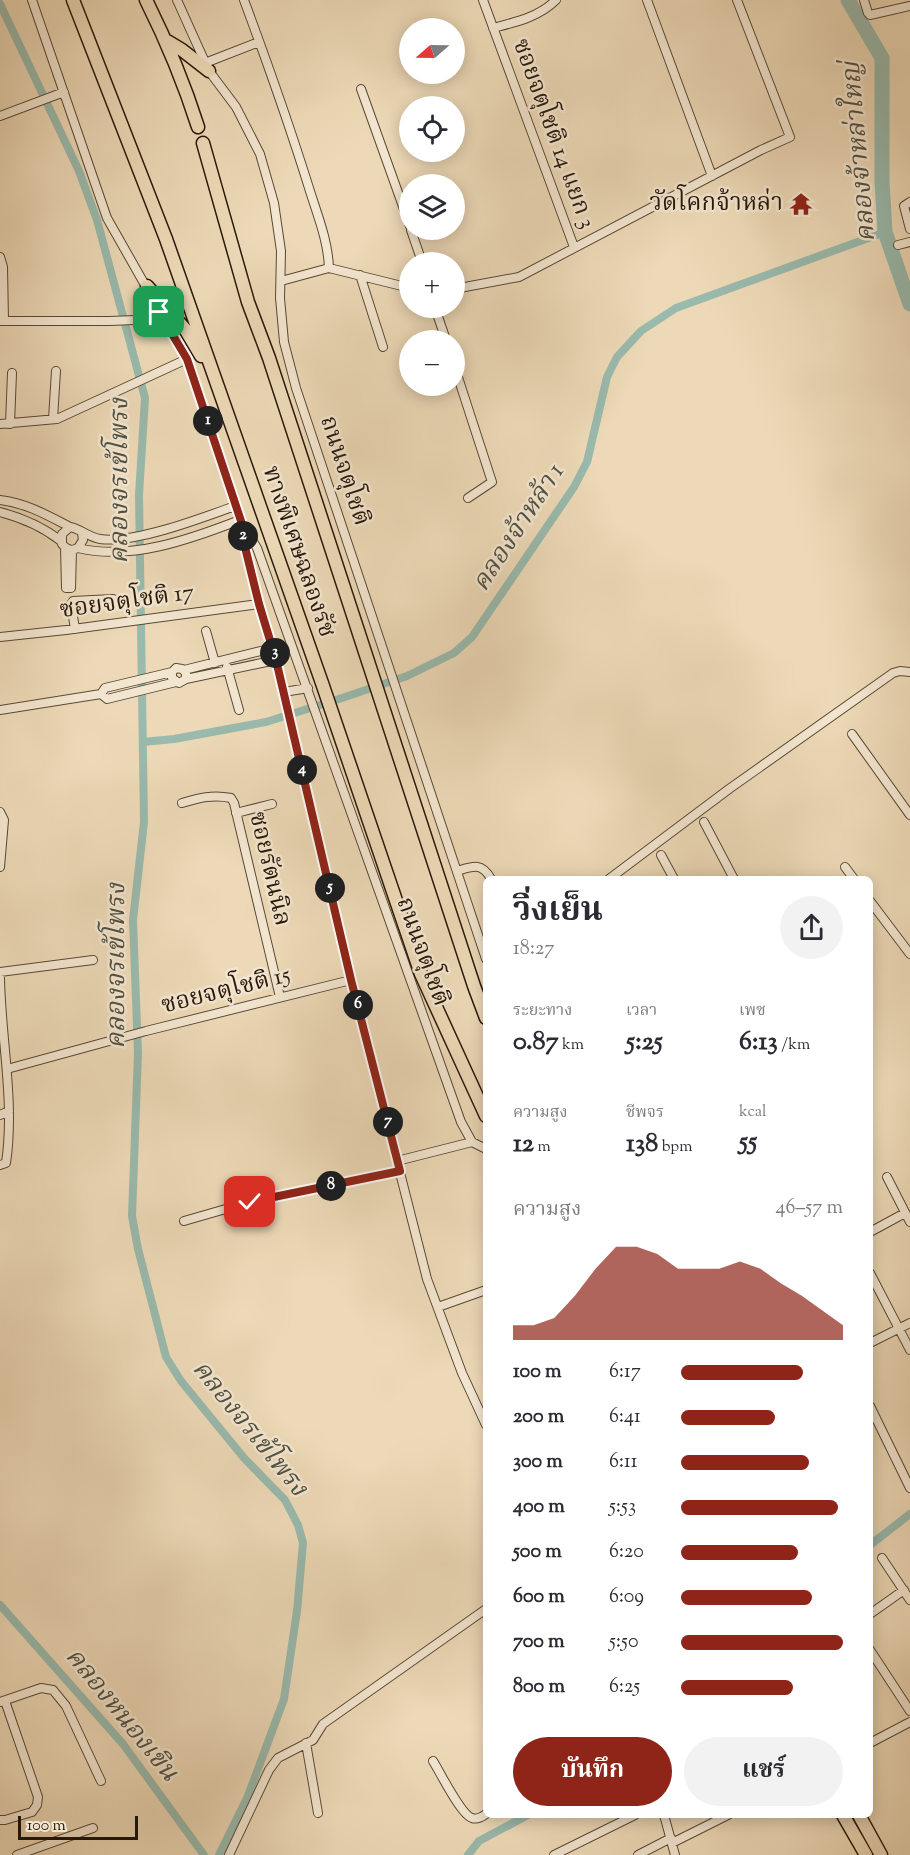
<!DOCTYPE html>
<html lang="th">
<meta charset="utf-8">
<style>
body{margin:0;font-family:"Sorts Mill Goudy","Noto Serif Thai",serif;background:#f2f2f3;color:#2b2b33;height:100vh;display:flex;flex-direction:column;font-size:22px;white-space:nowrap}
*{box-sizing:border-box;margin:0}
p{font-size:20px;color:#7c7c81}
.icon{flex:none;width:33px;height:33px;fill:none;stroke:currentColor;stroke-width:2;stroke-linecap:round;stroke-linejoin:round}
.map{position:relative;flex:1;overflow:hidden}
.panel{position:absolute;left:483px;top:876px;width:390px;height:942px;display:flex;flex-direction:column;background:#fff;border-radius:9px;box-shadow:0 3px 15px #0003}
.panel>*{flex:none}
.needle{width:39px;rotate:250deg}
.buttons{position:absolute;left:399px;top:18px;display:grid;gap:12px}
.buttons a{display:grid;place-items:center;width:66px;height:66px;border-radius:50%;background:#fff;box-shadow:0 3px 15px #0003;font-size:30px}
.scale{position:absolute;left:18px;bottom:15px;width:120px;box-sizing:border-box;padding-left:6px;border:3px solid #28190b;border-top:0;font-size:16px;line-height:21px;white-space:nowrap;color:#28190b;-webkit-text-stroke:4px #f3e6d0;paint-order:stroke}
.pin{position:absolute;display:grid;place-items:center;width:51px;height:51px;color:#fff;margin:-26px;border-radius:12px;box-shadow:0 3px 9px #0006}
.km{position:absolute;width:30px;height:30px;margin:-15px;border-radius:50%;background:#222;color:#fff;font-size:16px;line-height:30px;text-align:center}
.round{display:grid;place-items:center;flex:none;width:63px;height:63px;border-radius:32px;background:#f2f2f3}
.overview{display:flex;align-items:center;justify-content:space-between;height:102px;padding:0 30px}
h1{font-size:33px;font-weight:700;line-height:45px}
.metrics{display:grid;grid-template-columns:repeat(3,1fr);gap:9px;height:102px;padding:6px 30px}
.metrics div{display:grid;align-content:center}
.metrics b{font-size:26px;font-weight:700}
.metrics small{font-size:16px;font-weight:400}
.metrics p{font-size:16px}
.chart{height:168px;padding:12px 30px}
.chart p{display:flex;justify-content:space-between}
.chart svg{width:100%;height:108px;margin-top:6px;fill:#8f2418;opacity:.7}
.cta{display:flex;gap:12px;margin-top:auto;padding:12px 30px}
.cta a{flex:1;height:69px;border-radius:36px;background:#8f2418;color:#fff;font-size:24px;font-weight:700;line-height:69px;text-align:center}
.cta a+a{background:#f2f2f3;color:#2b2b33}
ul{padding:0 30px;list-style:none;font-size:20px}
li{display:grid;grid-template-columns:96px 72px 1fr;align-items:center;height:45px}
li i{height:15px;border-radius:8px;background:#8f2418}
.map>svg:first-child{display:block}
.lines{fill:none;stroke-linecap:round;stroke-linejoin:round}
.canal{stroke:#99baad;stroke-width:8}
.river{stroke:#99baad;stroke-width:15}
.minor-casing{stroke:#594936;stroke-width:10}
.highway-casing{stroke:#28190b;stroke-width:15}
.minor{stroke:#f3e6d0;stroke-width:8}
.highway{stroke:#edd9b7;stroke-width:12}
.route-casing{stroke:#fff;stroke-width:12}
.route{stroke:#8f2418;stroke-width:8}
.labels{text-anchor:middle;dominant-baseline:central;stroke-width:5;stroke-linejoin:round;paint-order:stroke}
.street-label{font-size:24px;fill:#28190b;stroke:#f3e6d0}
.poi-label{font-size:24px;fill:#28190b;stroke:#f3e6d0;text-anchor:end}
.water-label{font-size:26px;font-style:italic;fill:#505144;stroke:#f3e6d0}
</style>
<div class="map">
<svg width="910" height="1855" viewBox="0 0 910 1855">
<rect width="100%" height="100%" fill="#edd9b7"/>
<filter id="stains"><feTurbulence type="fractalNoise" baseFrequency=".00333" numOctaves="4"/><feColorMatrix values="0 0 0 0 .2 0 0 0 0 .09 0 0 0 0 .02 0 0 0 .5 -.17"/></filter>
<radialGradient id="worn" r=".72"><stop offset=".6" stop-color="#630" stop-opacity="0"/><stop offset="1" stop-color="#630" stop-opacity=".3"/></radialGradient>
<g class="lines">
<path class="canal" d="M 0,4 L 79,171 L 97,220 L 145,398 L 139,495 L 144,822 L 133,920 L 138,1053 L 132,1216 L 138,1249 L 166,1357 L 181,1381 L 244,1458 L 285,1500 L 298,1525 L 303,1543 L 297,1611 L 284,1699 L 248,1796 L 219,1855
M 143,742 L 174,739 L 266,722 L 342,698 L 407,676 L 454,653 L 472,637 L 574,487 L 587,462 L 607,377 L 617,357 L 641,331 L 676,308 L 885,232
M 870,1545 L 910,1514
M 0,1605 L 123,1744 L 204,1855
M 468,1855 L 479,1841 L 528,1815"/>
<path class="river" d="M 848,0 L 882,58 L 882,181 L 885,232 L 910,304"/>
<g class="minor-casing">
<path id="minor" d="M 32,0 L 107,218 L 187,359 L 240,520 L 257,548 L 461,1122 L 472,1142 L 486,1149
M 177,0 L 209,71 L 236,107 L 260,154 L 274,203 L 281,251 L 280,298 L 284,342 L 296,388 L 486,959
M 244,0 C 267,62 289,124 309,188 C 317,214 328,240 329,268
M 483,0 L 574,247
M 647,0 L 712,176
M 864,0 L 868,13 L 870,15 L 910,6
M 493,28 C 516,22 539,17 556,0
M 205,63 L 259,42
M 361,89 L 410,226
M 0,116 L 64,92
M 910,202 L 904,206 L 910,229
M 411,230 L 422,262
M 898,245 L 910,242
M 0,257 L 3,267 L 4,321
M 360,275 L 383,347
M 281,281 L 329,268 L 410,288
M 454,289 L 519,277 L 761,150 L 790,137 L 737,0
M 435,308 L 446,340
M 0,321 L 109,321 L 163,319
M 454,365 L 492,482 L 468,498
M 53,419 L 56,371
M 0,424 L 57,419 L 187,359
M 10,424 L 12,373
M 0,500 C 26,503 47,515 70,527
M 0,512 C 23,518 42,526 61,541
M 242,524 L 243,539 L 259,604 L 276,660 L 351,980 L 427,1279 L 462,1373 L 486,1425
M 82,533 L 83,540 L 78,548 C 71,551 67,550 62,544 L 62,534 L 70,527 C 79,528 88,537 100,539 C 134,544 202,518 235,506
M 65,547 L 66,588 L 71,588 L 72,550
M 78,548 C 131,561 191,539 240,520
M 75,629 L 71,604 L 73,601 L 113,599
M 206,631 L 215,663
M 0,637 L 66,630 L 259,604
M 227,667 L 239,710
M 184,670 L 273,648
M 186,679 L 186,673 L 182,669 L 176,668 L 172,672 L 172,678 L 179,683 L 186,679 L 276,660
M 284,692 L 308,688
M 101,694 L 107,699 L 176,682
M 0,710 L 101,694 L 105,688 L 172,672
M 852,734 L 910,815
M 182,803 C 199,798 213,794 231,798 L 234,803 L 280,997
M 0,812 L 4,820 L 0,867
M 236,813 L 272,804
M 704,822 L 734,879
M 661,855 L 674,879
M 845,867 L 854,879
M 457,871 C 473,866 482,862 491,879
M 609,879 L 729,789 L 893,673 L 900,671 L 910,672
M 870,901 L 910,954
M 0,972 L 93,960
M 0,978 C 1,1039 15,1102 6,1163 L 0,1165
M 7,1069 L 146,1031 L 351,980
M 0,1115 L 9,1111
M 397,1161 L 472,1142
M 887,1177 L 910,1222
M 184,1221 L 250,1202 L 400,1171
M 870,1232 L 905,1213
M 870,1273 L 910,1350
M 438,1307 L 486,1290
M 870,1343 L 910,1323
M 870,1406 L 910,1488
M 882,1558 L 910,1600
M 870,1614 L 904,1590
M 870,1650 L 910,1711
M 0,1702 L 41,1688 L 53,1690 L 66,1706 L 101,1781
M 306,1743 L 318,1813
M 870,1743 L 910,1722
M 433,1761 C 440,1772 461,1815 472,1818 C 477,1820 482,1817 486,1814
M 664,1815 L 675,1855
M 0,1820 L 5,1820 L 32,1812 L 37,1805 L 38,1797 L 5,1701
M 672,1843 L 728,1815
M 17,1855 L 93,1828
M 229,1855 L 269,1770 L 278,1758 L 313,1740 L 323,1724 L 486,1609
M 554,1855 L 635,1815
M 638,1855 L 671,1838"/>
</g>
<g class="highway-casing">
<path id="highway" d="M 73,0 L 166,239 L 322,683 L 421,974 L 486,1116
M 146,0 C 167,42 184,83 198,127
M 167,41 L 182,50 L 209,71
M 203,143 L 248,302 L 269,358 L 474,986 L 486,1018
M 147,286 L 185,329 L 201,356
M 843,1815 L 866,1855
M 859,1815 L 881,1855"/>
</g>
<use href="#minor" class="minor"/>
<use href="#highway" class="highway"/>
</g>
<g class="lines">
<g class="route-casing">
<path id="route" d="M 159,312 L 187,359 L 242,524 L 243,539 L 259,604 L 276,660 L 351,980 L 400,1171 L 250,1202"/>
</g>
<use href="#route" class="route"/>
</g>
<defs>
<g id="temple-bare" transform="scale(1.8)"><path d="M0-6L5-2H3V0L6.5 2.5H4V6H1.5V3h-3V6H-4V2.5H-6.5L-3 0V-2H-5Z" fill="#8f2418" stroke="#f3e6d0" stroke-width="2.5" paint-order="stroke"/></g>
</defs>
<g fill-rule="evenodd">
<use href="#temple-bare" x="801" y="204"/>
</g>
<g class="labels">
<g class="street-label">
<text transform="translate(553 134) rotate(70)">ซอยจตุโชติ 14 แยก 3</text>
<text transform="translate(344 471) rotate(72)">ถนนจตุโชติ</text>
<text transform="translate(298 552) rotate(71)">ทางพิเศษฉลองรัช</text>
<text transform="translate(127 602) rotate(-8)">ซอยจตุโชติ 17</text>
<text transform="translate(269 869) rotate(77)">ซอยรัตนนิล</text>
<text transform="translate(422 952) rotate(70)">ถนนจตุโชติ</text>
<text transform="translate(226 991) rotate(-14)">ซอยจตุโชติ 15</text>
</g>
<g class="poi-label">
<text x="783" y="204">วัดโคกจ้าหล่า</text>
</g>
<g class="water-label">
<text transform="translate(860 152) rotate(-95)">คลองจ้าหล่าใหญ่</text>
<text transform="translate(120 481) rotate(-90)">คลองจรเข้โพรง</text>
<text transform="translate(519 528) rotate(-57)">คลองจ้าหล้า 1</text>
<text transform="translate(117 966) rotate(-90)">คลองจรเข้โพรง</text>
<text transform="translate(249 1429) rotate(51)">คลองจรเข้โพรง</text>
<text transform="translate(121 1715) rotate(51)">คลองหนองเขิน</text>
</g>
</g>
<rect width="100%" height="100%" filter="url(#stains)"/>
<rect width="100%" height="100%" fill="url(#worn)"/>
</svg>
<div class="buttons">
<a><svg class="needle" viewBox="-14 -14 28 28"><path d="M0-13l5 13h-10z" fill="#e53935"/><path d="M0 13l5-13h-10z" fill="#7c7c81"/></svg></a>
<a><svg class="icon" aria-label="locate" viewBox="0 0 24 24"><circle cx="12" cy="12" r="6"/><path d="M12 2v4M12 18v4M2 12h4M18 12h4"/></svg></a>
<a><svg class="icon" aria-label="layers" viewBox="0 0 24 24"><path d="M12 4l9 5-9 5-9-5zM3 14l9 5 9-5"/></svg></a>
<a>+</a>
<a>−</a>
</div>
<div class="scale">100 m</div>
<div class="pin" style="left:159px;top:312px;background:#1e9e55"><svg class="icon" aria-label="arrive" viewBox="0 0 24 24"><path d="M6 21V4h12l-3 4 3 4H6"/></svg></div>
<div class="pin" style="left:250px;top:1202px;background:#d93025"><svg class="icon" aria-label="check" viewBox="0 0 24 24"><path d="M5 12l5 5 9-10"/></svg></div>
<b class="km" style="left:208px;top:421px">1</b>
<b class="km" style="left:243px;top:536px">2</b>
<b class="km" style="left:275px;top:653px">3</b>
<b class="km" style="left:302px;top:770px">4</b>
<b class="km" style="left:330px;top:888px">5</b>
<b class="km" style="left:358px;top:1005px">6</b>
<b class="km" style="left:388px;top:1122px">7</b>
<b class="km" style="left:331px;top:1186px">8</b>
<section class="panel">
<div class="overview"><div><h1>วิ่งเย็น</h1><p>18:27</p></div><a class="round"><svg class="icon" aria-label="share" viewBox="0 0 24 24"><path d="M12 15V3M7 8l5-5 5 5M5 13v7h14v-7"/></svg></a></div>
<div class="metrics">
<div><p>ระยะทาง</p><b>0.87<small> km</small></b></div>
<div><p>เวลา</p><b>5:25</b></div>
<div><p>เพซ</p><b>6:13<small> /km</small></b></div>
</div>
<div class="metrics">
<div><p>ความสูง</p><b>12<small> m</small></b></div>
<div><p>ชีพจร</p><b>138<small> bpm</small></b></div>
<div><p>kcal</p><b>55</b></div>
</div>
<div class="chart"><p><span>ความสูง</span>46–57 m</p>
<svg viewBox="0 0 160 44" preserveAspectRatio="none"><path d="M0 44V38L10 38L20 35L30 26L40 15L50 6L60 6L70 9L80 15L90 15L100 15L110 12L120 15L130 21L140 26L150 32L160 38V44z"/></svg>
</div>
<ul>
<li><b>100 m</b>6:17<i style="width:75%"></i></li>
<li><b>200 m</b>6:41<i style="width:58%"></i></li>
<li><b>300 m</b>6:11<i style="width:79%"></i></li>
<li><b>400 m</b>5:53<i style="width:97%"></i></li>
<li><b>500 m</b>6:20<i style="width:72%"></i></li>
<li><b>600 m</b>6:09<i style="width:81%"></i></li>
<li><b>700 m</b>5:50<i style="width:100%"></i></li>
<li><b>800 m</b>6:25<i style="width:69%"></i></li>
</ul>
<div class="cta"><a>บันทึก</a><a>แชร์</a></div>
</section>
</div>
